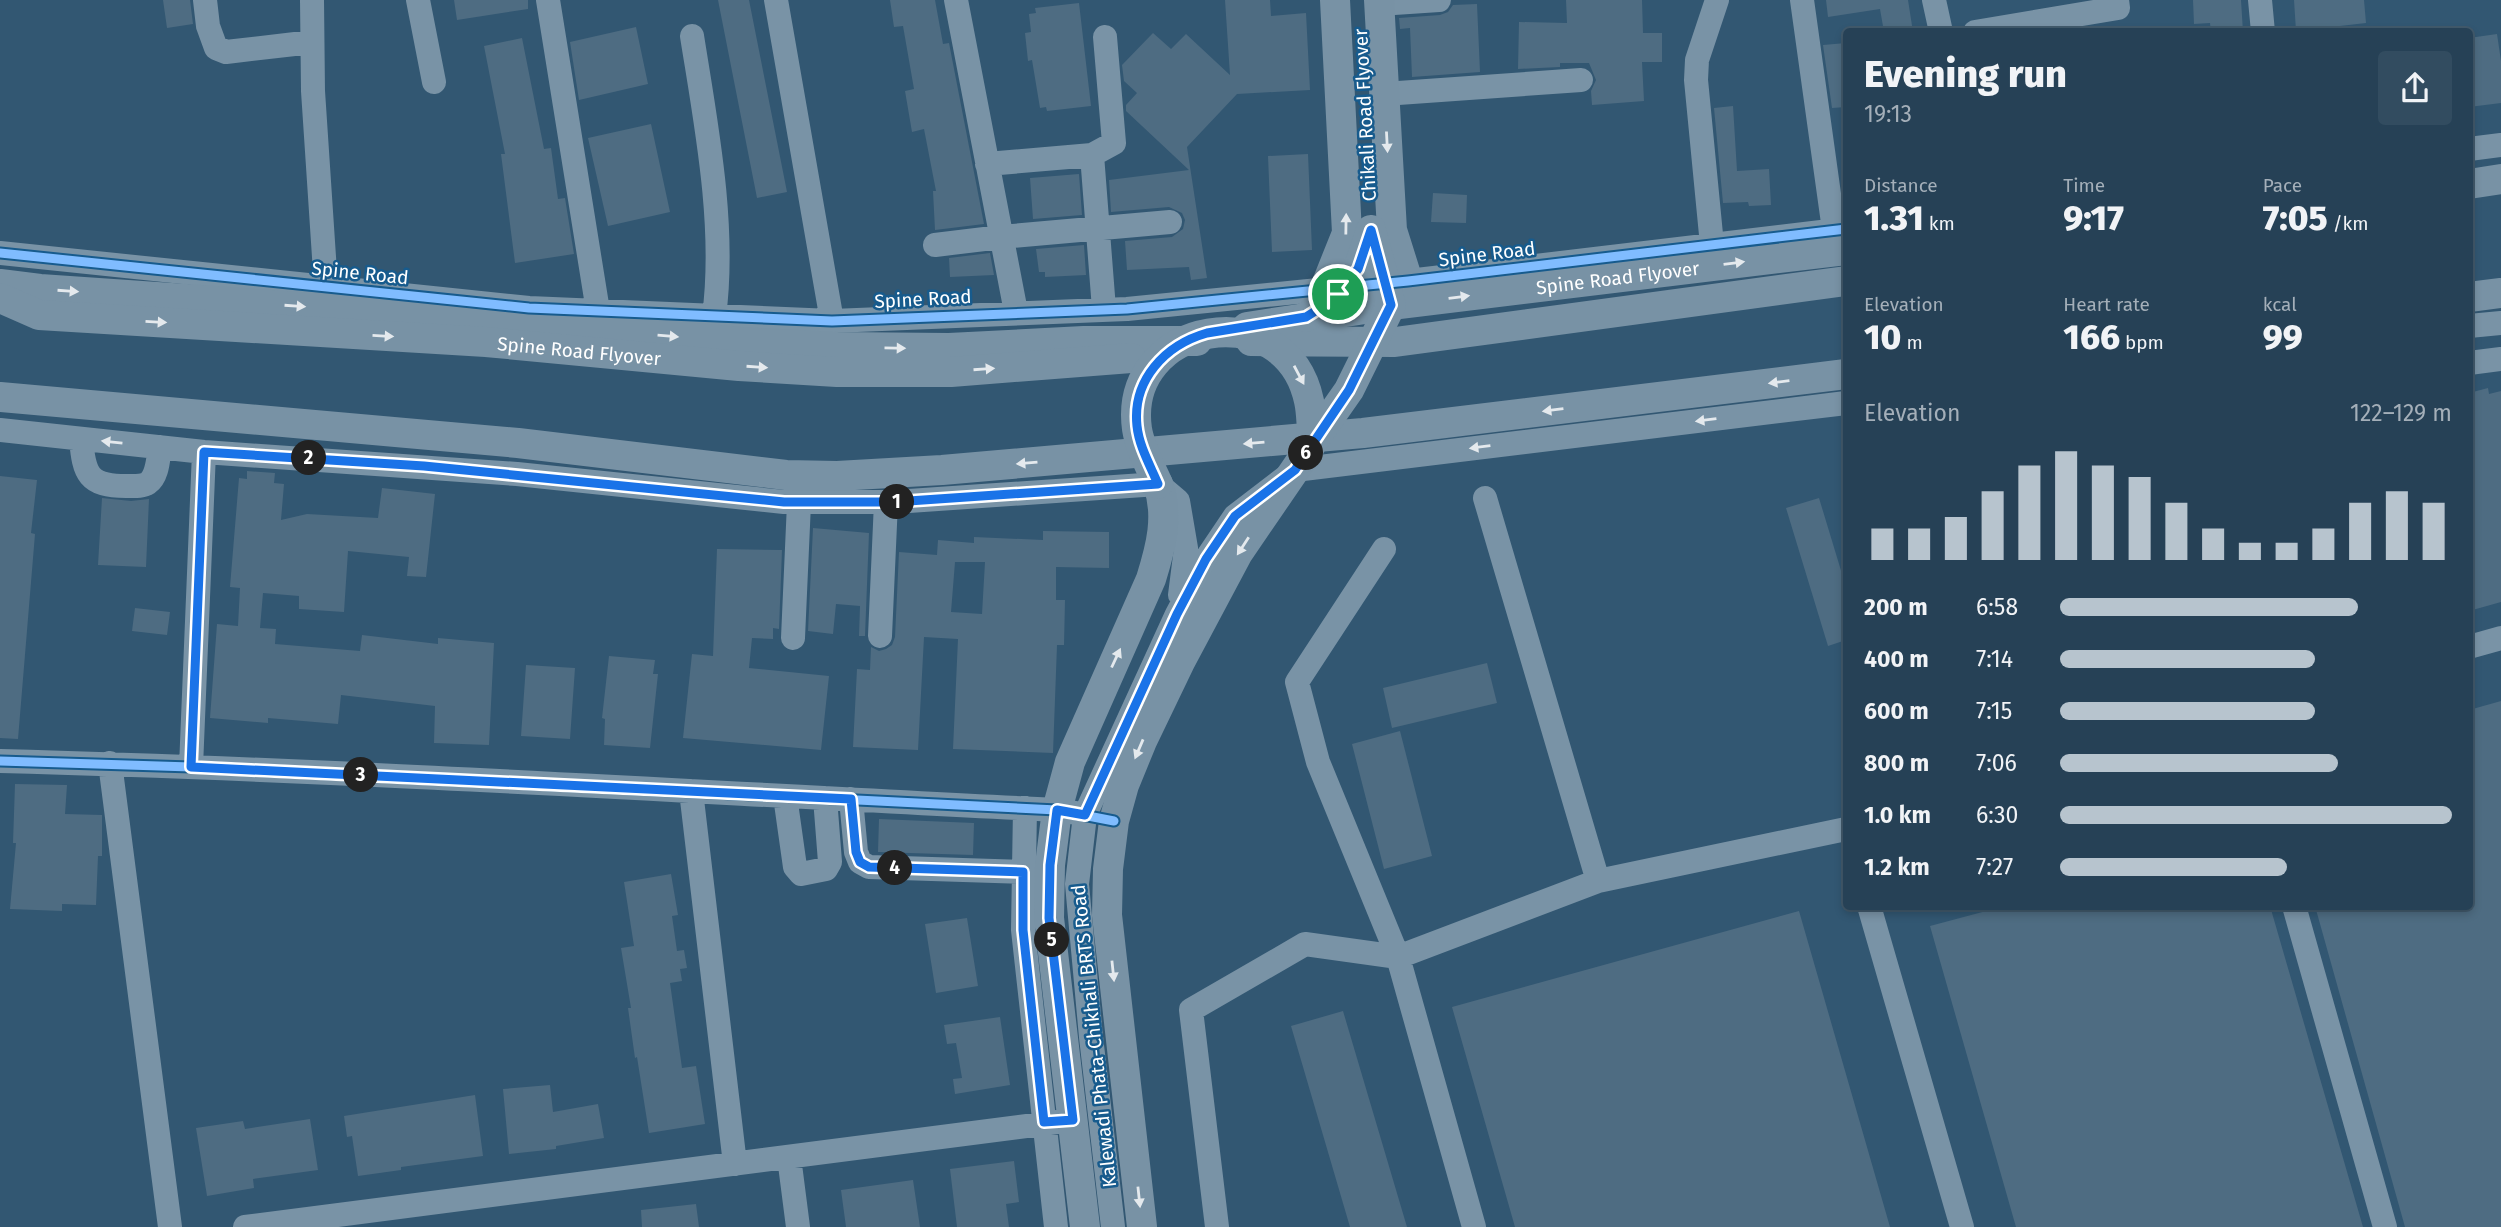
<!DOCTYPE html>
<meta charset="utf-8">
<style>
body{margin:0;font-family:"Fira Sans",sans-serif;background:#324c60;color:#f1f3f6;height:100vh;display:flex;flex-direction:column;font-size:26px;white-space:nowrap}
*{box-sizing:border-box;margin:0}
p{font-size:23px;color:#a4afb9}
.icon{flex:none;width:38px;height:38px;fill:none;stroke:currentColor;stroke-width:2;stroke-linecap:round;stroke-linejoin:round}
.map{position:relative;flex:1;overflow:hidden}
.sheet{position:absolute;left:1843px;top:28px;width:630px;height:882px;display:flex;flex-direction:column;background:#264156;border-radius:7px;box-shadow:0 4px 10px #0003,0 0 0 2px #425a6c}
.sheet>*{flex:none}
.pin{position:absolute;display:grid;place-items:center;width:60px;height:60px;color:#fff;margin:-30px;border:4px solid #fff;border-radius:50%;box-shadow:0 2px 7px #0007}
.km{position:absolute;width:35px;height:35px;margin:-18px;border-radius:50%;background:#222;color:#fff;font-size:19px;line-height:35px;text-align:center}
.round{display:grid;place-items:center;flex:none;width:74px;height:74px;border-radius:7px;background:#324c60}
.overview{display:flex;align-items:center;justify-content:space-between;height:119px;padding:0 21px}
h1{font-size:38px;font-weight:800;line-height:52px}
.stats{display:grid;grid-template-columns:repeat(3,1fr);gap:10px;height:119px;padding:7px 21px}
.stats div{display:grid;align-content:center}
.stats b{font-size:35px;font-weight:800}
.stats small{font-size:19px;font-weight:400}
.stats p{font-size:19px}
.chart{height:196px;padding:14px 21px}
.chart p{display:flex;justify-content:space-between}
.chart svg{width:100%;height:126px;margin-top:7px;stroke:#b7c4ce;stroke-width:6}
ul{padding:0 21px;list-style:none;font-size:23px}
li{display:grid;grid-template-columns:112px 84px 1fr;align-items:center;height:52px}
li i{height:18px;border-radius:9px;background:#b7c4ce}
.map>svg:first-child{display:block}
.building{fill:#4e6c82;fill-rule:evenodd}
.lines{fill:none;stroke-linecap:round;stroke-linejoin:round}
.minor{stroke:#7993a6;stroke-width:24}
.major{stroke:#7892a5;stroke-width:30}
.major-bridge{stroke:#7892a5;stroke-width:30}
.cycleway-casing{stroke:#175b8d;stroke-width:13}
.cycleway{stroke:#80bcff;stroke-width:9}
.oneway{fill:#e4e9ed}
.route-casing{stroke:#fff;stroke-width:14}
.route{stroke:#1a73e8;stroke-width:9}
.labels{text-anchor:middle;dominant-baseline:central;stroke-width:5;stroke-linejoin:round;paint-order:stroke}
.street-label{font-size:19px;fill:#fff;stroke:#175b8d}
</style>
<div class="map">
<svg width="2501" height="1227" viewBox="0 0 2501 1227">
<rect width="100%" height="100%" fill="#325772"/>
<path class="building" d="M 163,0 L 190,0 L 193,24 L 167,28 Z
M 454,0 L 528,0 L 528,9 L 457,20 Z
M 718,0 L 749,0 L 787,192 L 757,198 Z
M 890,0 L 935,0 L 943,44 L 949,43 L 984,224 L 935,230 L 933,191 L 936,191 L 924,129 L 912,132 L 905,91 L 914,89 L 903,26 L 894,27 Z
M 1225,0 L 1270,0 L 1271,16 L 1306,13 L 1310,90 L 1237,94 L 1187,147 L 1207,278 L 1191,280 L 1189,267 L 1127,270 L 1125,241 L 1172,237 L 1183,229 L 1185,220 L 1182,213 L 1169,207 L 1111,212 L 1109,180 L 1189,170 L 1126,111 L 1126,105 L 1137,93 L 1124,81 L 1122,65 L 1153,33 L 1171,49 L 1186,34 L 1230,75 Z
M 1566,0 L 1642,0 L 1643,33 L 1662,33 L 1662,62 L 1642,62 L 1644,101 L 1592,105 L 1591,91 L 1596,80 L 1589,63 L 1560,63 L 1560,67 L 1518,69 L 1519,22 L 1567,23 Z
M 1826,0 L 1908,0 L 1913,32 L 1884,32 L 1880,9 L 1828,17 Z
M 2193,0 L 2241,0 L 2243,32 L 2211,32 L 2210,23 L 2194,24 Z
M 2294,0 L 2364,0 L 2366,23 L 2296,31 Z
M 1079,3 L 1091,106 L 1047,111 L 1046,107 L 1040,108 L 1032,60 L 1028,61 L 1025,33 L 1031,32 L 1029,14 L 1036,13 L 1035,8 Z
M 1477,4 L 1480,72 L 1412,77 L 1410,28 L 1400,29 L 1399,18 L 1440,15 L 1448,12 L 1453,5 Z
M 636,27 L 648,84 L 579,100 L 570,42 Z
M 2497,34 L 2501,61 L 2501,103 L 2469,107 L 2469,38 Z
M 522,38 L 544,149 L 551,148 L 558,199 L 565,198 L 574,254 L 515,263 L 501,154 L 505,154 L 484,46 Z
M 1846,43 L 1846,107 L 1832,108 L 1823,45 Z
M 1733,106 L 1737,171 L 1769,169 L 1771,205 L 1749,206 L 1748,202 L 1723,203 L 1714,108 Z
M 651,124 L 670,212 L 608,226 L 588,138 Z
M 1308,154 L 1312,250 L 1272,252 L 1268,156 Z
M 1079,174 L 1082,215 L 1033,219 L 1030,178 Z
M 1433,193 L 1467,195 L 1466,223 L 1431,222 Z
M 1084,245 L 1086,275 L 1045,277 L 1045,272 L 1039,272 L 1036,249 Z
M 990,253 L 994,275 L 950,277 L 949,258 Z
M 2488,388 L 2489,394 L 2501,391 L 2501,602 L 2469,611 L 2469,393 Z
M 247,471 L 275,473 L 274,483 L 284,484 L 281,520 L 307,514 L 378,518 L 382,488 L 435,494 L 426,577 L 407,576 L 409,557 L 348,551 L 344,612 L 299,609 L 299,596 L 263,593 L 260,628 L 276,629 L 275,644 L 360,651 L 362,635 L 438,644 L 438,638 L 494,643 L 489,745 L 434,743 L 435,706 L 341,695 L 338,724 L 268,718 L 268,723 L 210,718 L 217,624 L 238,626 L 240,588 L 230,587 L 239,478 L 247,479 Z
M 0,476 L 37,480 L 31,533 L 35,534 L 18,739 L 0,738 Z
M 102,498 L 131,501 L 149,499 L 146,567 L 98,565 Z
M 1819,498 L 1846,587 L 1846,640 L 1828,646 L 1786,508 Z
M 813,528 L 869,533 L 865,636 L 859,636 L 860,606 L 836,604 L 833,634 L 808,631 Z
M 1043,531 L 1109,532 L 1109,568 L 1056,567 L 1056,600 L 1065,600 L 1064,645 L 1057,645 L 1053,753 L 953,749 L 958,639 L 924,637 L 918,750 L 853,747 L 857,669 L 870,670 L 871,647 L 879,651 L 886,649 L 892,645 L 895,637 L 899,552 L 937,555 L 938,540 L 974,543 L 974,537 L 1043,540 ZM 955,562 L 985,562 L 982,614 L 951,612 Z
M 717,549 L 782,550 L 779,629 L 773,628 L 773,639 L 752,638 L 749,668 L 829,676 L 821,750 L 683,738 L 692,654 L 713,656 Z
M 135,608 L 170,612 L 167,635 L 132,631 Z
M 609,656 L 655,660 L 653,674 L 658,674 L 650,748 L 604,745 L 605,719 L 602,718 Z
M 1487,663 L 1497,703 L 1392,728 L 1383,688 Z
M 526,665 L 575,668 L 570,739 L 521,736 Z
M 2501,701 L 2501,1227 L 2405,1227 L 2315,906 L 2469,906 L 2469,710 Z
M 1400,731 L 1432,856 L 1384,869 L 1352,744 Z
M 15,784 L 67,785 L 65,814 L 102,815 L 102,856 L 98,856 L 96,905 L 62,904 L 62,911 L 10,909 L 16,843 L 13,843 Z
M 879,819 L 974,823 L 973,855 L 878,852 Z
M 671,874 L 678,915 L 672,916 L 677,951 L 684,950 L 687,968 L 680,969 L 682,981 L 670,983 L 682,1068 L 696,1066 L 705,1124 L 649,1133 L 637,1057 L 635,1058 L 628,1008 L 631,1008 L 621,948 L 634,946 L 624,882 Z
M 2005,906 L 2270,906 L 2363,1227 L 2016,1227 L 1930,926 Z
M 1799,911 L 1890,1227 L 1515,1227 L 1452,1007 Z
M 967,918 L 978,986 L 936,993 L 925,924 Z
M 1343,1011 L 1407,1227 L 1350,1227 L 1291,1026 Z
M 1000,1017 L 1010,1085 L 955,1094 L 953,1079 L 962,1078 L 956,1043 L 947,1044 L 944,1025 Z
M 550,1085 L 553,1112 L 598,1104 L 604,1138 L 556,1146 L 556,1149 L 509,1154 L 503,1089 Z
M 475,1095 L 483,1156 L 401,1167 L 401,1170 L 358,1176 L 352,1136 L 347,1137 L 344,1116 Z
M 310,1119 L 318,1170 L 253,1179 L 254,1188 L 207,1196 L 196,1128 L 243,1121 L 245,1129 Z
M 1014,1161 L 1019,1202 L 1006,1204 L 1009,1227 L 957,1227 L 950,1169 Z
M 913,1180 L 920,1227 L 846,1227 L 841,1190 Z
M 696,1204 L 699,1227 L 642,1227 L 641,1210 Z"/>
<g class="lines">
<path class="minor" d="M 205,0 L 208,26 L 216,48 L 226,52 L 312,42
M 312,0 L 313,91 L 326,287
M 418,0 L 434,82
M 548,0 L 598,311
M 776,0 L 832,321
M 956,0 L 1016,312
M 1802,0 L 1834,230
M 1934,0 L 1941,32
M 2260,0 L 2263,32
M 1379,4 L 1439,0
M 1975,32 L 2118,8 L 2117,0
M 692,36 C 706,124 726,227 714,316
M 1384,94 L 1581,80
M 2469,149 L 2501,145
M 1092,155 L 1114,143 L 1105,37
M 987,164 L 1092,155 L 1104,309
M 935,245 L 1001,237 L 1170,222
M 1712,245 L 1696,80 L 1697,60 L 1717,0
M 0,253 L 529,308 L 832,321 L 1127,309 L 1408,281 L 1846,229
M 2469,326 L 2501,323
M 2469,363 L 2501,359
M 0,430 L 204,452 L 517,474 L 784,502 L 894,502 L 1158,484 L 1178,501 L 1186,548 L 1180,595
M 81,439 C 84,474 88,486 126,486 C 133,486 142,487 148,483 C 158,476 158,458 160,447
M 1485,498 L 1598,881
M 1384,549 L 1297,682 L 1318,762 L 1398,957
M 880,636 L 886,502
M 793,638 L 799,503
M 2469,647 L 2501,638
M 0,761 C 353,770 705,793 1057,810 L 1076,813
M 110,763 L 170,1227
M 191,767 L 204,452
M 691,791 L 735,1164
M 785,796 L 795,867 L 801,874 L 826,869 L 830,862 L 825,798
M 851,799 L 856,852 L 860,862 L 869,867 L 1023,872
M 1025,808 L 1023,930 L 1056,1227
M 1869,906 L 1962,1227
M 2294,906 L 2385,1227
M 789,1157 L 798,1227
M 245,1227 L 1073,1120
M 1113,1227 L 1091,1037 L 1077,884 L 1085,815 L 1177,614 L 1206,559 L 1235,516 L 1295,470 L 1846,403
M 1217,1227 L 1191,1010 L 1305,944 L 1398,957
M 1474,1227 L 1398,957 L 1598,881 L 1846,829"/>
<g class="major">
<path d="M 1379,0 L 1392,230 L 1408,281"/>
<path d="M 2469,184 L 2501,179"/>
<path d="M 0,284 L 40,289 L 490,320 L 742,342 L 837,347 L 949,348 L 1084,341 L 1197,341"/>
<path d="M 1325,288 L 1347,233 L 1335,0"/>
<path d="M 2469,297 L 2501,293"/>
<path id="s1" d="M 0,298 L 39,315 L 486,342 L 739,366 L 837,372 L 951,372 L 1131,358"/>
<path id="s2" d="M 1247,327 L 1391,305 L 1846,250"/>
<path d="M 1251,341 L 1395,342 L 1846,281"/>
<path d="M 0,397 L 518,443 L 786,475 L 837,476 L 942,470 L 1363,433 L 1846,374"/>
<path d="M 1085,1227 L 1049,918 L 1050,865 L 1057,810 L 1070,762 L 1151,579 C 1161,547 1169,516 1158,484"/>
<path d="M 1142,1227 L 1107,915 L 1108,869 L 1114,821 L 1124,785 L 1142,741 L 1180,662 L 1238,553 L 1303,458"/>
</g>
<path class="major-bridge" d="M 1306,317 L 1328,303 L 1358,269 L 1371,230
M 1312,443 L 1349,390 L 1391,305 L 1371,230
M 1158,484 C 1150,466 1140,448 1137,429 C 1122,321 1286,292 1309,401 C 1311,410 1313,435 1311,444 C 1310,448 1306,454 1303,458"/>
<g class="cycleway-casing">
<path id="cycleway" d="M 0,253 L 529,308 L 832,321 L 1127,309 L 1408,281 L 1846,229
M 0,761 L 191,767 L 1057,810 L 1114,821"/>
</g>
<use href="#cycleway" class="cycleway"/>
</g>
<defs><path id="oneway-solid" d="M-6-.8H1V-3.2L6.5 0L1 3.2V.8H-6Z" transform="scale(1.75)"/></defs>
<g class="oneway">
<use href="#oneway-solid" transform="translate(1387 142) rotate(87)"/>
<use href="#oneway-solid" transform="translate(1346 224) rotate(-89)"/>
<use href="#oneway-solid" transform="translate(1734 263) rotate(-7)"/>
<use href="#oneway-solid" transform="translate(68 291) rotate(4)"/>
<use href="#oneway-solid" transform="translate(1459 297) rotate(-7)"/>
<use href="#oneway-solid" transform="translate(295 306) rotate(4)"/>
<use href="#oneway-solid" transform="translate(156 322) rotate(3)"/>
<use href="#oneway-solid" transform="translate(383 336) rotate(3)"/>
<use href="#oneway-solid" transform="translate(668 336) rotate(5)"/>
<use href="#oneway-solid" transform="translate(895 348) rotate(1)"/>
<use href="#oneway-solid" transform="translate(757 367) rotate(4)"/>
<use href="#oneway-solid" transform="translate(984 369) rotate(-4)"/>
<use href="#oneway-solid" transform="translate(1299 375) rotate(62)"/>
<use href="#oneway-solid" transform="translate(1779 382) rotate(173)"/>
<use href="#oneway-solid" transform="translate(1553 410) rotate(173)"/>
<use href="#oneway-solid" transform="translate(1706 420) rotate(173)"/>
<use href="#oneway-solid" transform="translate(112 442) rotate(-174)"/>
<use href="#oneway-solid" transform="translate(1254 443) rotate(175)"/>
<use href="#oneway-solid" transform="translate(1480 447) rotate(173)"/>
<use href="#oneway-solid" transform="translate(1027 463) rotate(175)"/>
<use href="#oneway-solid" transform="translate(1243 546) rotate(123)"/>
<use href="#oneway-solid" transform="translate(1116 658) rotate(-65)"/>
<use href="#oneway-solid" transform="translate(1139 749) rotate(113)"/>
<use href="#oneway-solid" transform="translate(1113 971) rotate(84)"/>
<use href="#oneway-solid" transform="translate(1139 1197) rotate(84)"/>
</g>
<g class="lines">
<g class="route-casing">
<path id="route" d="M 1371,230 L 1391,305 L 1349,390 L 1295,470 L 1235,516 L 1206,559 L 1177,614 L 1085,815 L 1057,810 L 1050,865 L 1049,918 L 1073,1120 L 1044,1122 L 1023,930 L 1023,872 L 869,867 L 860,862 L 856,852 L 851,799 L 191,767 L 204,452 L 424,466 L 784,502 L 894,502 L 1158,484 C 1150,465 1139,446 1137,426 C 1132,380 1165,345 1207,333 L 1306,317 L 1328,303 L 1358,269 Z"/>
</g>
<use href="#route" class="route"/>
</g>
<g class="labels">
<g class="street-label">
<text transform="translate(1365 115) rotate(-93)">Chikali Road Flyover</text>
<text transform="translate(1487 254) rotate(-7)">Spine Road</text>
<text transform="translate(360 273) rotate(6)">Spine Road</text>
<text stroke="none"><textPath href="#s2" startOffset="374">Spine Road Flyover</textPath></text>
<text transform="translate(923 299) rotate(-3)">Spine Road</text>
<text stroke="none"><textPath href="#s1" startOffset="584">Spine Road Flyover</textPath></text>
<text transform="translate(1094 1036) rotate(-96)">Kalewadi Phata-Chikhali BRTS Road</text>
</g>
</g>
</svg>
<div class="pin" style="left:1338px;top:294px;background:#1e9e55"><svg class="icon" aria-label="arrive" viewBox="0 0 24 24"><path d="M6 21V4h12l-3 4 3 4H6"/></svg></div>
<b class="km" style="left:897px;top:502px">1</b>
<b class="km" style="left:309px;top:458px">2</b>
<b class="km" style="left:361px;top:775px">3</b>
<b class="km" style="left:895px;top:868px">4</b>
<b class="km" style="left:1052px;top:940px">5</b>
<b class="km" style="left:1306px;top:453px">6</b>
<section class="sheet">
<div class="overview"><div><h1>Evening run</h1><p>19:13</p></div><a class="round"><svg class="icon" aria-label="share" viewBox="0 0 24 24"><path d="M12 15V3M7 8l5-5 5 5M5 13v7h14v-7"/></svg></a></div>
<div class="stats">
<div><p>Distance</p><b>1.31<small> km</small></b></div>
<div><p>Time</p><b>9:17</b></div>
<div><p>Pace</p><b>7:05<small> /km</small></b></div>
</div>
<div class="stats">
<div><p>Elevation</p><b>10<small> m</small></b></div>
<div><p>Heart rate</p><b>166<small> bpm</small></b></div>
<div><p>kcal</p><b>99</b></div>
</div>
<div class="chart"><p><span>Elevation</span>122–129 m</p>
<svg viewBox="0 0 160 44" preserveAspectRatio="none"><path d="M5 44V33M15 44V33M25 44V29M35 44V20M45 44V11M55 44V6M65 44V11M75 44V15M85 44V24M95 44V33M105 44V38M115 44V38M125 44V33M135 44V24M145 44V20M155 44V24"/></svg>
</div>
<ul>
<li><b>200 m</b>6:58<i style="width:76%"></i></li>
<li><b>400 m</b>7:14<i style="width:65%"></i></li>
<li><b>600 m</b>7:15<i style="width:65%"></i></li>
<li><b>800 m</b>7:06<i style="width:71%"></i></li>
<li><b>1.0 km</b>6:30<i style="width:100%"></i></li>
<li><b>1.2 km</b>7:27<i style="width:58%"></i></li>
</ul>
</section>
</div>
